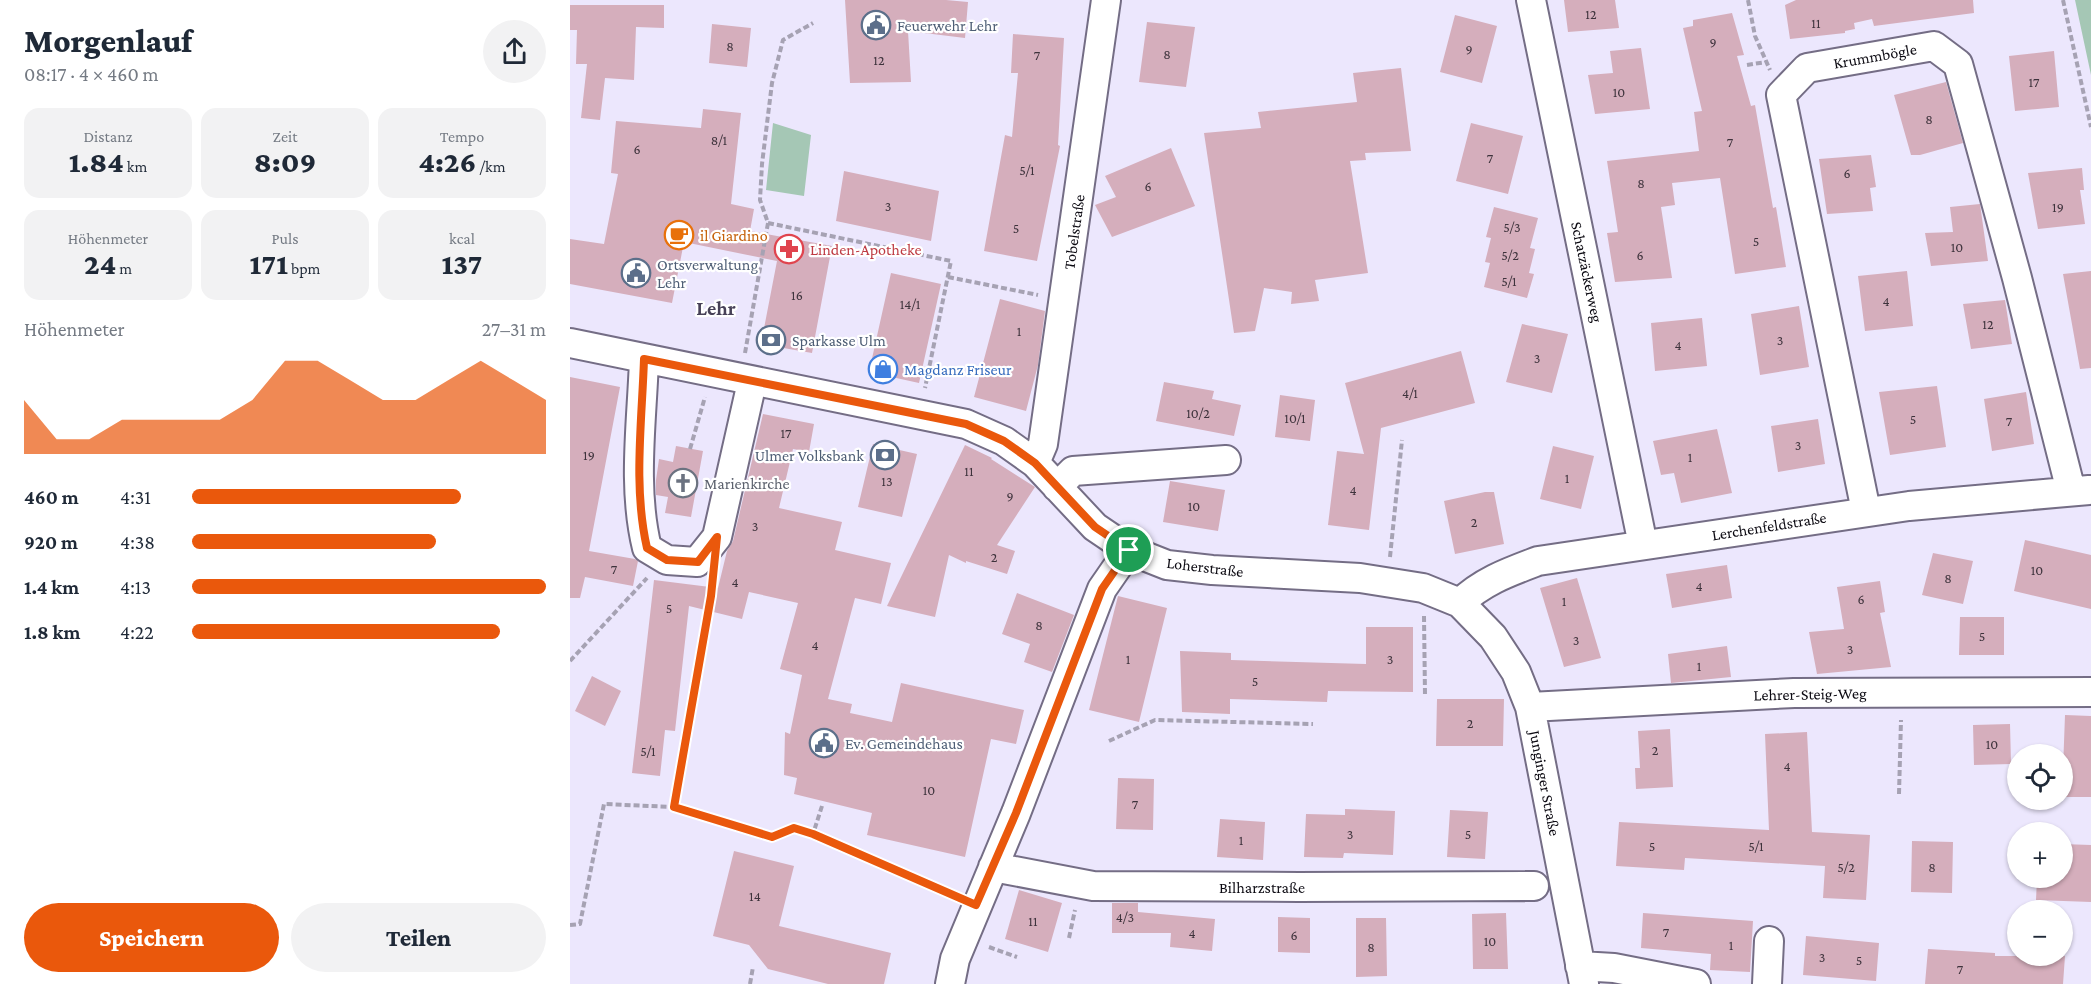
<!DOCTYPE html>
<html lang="de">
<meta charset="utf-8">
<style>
body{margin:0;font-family:"Crimson Pro",serif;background:#f2f2f3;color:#1f2937;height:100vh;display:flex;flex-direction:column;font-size:22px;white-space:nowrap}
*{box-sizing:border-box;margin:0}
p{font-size:20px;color:#747a83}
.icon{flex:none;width:33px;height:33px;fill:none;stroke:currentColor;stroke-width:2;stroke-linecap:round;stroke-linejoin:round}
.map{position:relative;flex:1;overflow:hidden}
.drawer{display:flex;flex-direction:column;background:#fff;width:570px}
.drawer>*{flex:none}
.controls{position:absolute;left:1437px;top:744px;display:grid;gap:12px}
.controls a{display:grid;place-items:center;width:66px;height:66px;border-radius:50%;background:#fff;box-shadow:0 2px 4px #0004;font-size:30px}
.pin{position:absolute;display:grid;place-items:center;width:51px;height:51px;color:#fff;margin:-26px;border:3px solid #fff;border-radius:50%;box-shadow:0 2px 6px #0007}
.round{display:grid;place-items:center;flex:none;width:63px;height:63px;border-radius:32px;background:#f2f2f3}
.summary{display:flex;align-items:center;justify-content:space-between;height:102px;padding:0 24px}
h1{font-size:33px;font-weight:800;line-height:45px}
.stats{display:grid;grid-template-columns:repeat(3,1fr);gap:9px;height:102px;padding:6px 24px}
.stats div{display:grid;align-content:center;border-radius:15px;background:#f2f2f3;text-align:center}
.stats b{font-size:30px;font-weight:800}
.stats small{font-size:16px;font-weight:400}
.stats p{font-size:16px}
.chart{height:168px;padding:12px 24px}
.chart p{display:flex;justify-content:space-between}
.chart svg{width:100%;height:108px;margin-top:6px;fill:#ea580c;opacity:.7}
.action{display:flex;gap:12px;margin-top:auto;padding:12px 24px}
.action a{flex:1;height:69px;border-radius:36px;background:#ea580c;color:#fff;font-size:24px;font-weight:800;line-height:69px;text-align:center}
.action a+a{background:#f2f2f3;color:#1f2937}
ul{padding:0 24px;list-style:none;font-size:20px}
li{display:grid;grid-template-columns:96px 72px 1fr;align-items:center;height:45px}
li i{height:15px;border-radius:8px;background:#ea580c}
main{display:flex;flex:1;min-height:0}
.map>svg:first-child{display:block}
.green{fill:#a5c7b5}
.building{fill:#d5aebc}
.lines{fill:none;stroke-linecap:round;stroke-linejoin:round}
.minor-casing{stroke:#746d85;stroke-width:32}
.path{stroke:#a6a2b3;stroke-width:4;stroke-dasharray:6 3;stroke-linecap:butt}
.minor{stroke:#fff;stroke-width:28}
.route-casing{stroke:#fff;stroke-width:12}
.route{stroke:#ea580c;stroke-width:8}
.labels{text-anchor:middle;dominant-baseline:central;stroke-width:4.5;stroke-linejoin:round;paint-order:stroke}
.number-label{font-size:14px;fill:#3e333c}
.service-label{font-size:16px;fill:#4e5e75;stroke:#fff;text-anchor:start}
.street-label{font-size:16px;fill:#0c0a12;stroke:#fff}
.food-label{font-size:16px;fill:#c56008;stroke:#fff;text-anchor:start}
.health-label{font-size:16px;fill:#be3a42;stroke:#fff;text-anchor:start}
.shop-label{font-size:16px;fill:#366cbe;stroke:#fff;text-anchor:start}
.worship-label{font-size:16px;fill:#5b616d;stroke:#fff;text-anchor:start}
.quarter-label{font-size:20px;font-weight:bold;fill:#474157;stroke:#fff}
</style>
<main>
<section class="drawer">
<div class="summary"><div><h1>Morgenlauf</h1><p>08:17 · 4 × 460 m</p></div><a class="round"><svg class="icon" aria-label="share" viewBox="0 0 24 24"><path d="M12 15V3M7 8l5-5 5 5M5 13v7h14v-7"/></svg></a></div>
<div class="stats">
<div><p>Distanz</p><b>1.84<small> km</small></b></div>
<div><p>Zeit</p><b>8:09</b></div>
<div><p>Tempo</p><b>4:26<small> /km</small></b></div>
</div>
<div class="stats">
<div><p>Höhenmeter</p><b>24<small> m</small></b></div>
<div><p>Puls</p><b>171<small> bpm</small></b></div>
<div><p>kcal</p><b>137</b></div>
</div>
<div class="chart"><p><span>Höhenmeter</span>27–31 m</p>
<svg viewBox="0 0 160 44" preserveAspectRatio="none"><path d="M0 44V22L10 38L20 38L30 30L40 30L50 30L60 30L70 22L80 6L90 6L100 14L110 22L120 22L130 14L140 6L150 14L160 22V44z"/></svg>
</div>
<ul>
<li><b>460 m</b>4:31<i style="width:76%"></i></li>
<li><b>920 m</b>4:38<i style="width:69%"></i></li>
<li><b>1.4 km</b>4:13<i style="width:100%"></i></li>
<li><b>1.8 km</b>4:22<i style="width:87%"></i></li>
</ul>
<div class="action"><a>Speichern</a><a>Teilen</a></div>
</section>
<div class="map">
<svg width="1521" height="984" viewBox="0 0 1521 984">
<rect width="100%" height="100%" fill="#ece7fd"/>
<path class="green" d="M 1505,0 L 1521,0 L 1521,75 Z
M 203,123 L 241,135 L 234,196 L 196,190 Z"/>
<path class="building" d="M 275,0 L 376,0 L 398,2 L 395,38 L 338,31 L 341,82 L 280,83 Z
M 994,0 L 1045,0 L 1049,28 L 998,32 Z
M 1226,0 L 1403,0 L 1404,13 L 1304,26 L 1302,19 L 1284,23 L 1285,29 L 1275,31 L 1275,33 L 1220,39 L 1215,5 Z
M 0,5 L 94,5 L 94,28 L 66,27 L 64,80 L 35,78 L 30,120 L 11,118 L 17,64 L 6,64 L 7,30 L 0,30 Z
M 1162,13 L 1174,55 L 1167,56 L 1181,106 L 1185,105 L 1203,208 L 1206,207 L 1216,267 L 1165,274 L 1150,178 L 1102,183 L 1105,205 L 1091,207 L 1102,278 L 1045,282 L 1037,233 L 1048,232 L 1037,161 L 1129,151 L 1124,112 L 1132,111 L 1113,28 L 1123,26 L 1123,20 Z
M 885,15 L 927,26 L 912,83 L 870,72 Z
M 577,22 L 625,27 L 616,87 L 569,82 Z
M 142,24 L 181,28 L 177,67 L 139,63 Z
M 443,34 L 494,38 L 488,145 L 490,146 L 467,261 L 414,251 L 435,135 L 442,137 L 448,73 L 441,73 Z
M 1071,48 L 1080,109 L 1025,114 L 1018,75 L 1043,73 L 1040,51 Z
M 1484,51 L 1489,107 L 1445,111 L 1439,56 Z
M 831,68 L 841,151 L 795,153 L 796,160 L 780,161 L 798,273 L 745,280 L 749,301 L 721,304 L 722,292 L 694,288 L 685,331 L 664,333 L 634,133 L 691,128 L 688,112 L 787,102 L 783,73 Z
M 1376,82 L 1393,143 L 1350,155 L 1341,155 L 1324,95 Z
M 133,109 L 171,113 L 161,204 L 184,209 L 180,231 L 262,246 L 242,353 L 191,344 L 207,261 L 114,242 L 102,303 L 0,284 L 0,239 L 34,244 L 48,174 L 41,173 L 46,121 L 131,128 Z
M 901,123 L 953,136 L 938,194 L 886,181 Z
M 601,148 L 625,206 L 542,237 L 525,205 L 546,197 L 535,176 Z
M 1301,155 L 1306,187 L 1300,188 L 1303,211 L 1257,214 L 1249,159 Z
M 1512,168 L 1514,190 L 1510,190 L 1515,224 L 1468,229 L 1458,173 Z
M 274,171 L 369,191 L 361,241 L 266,221 Z
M 1410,204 L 1418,261 L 1361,266 L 1355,233 L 1383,232 L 1380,207 Z
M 924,207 L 968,218 L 960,248 L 965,249 L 959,273 L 964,274 L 957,298 L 914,287 L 920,263 L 915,262 L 921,238 L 916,237 Z
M 1337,271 L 1343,326 L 1295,331 L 1288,276 Z
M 1521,271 L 1521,368 L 1510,369 L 1493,274 Z
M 321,273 L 371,284 L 349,383 L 299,372 Z
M 430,299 L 475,311 L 468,365 L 456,411 L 404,397 Z
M 1435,300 L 1442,344 L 1401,349 L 1393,304 Z
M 1229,306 L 1239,367 L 1190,375 L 1181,314 Z
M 1132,318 L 1137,366 L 1085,371 L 1081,323 Z
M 952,324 L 998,334 L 982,393 L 936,382 Z
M 891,351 L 905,403 L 811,428 L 799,530 L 758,525 L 767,451 L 794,454 L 775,383 Z
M 0,377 L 50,387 L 19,551 L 65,559 L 68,561 L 63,586 L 15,577 L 10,598 L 0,598 Z
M 594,382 L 644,391 L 642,399 L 671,405 L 664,436 L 586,421 Z
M 1367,386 L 1376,447 L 1320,455 L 1309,392 Z
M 1456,392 L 1464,444 L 1422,451 L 1414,399 Z
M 710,395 L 745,400 L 740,441 L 705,437 Z
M 193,414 L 244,424 L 239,452 L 223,449 L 209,508 L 272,522 L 265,550 L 321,563 L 311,604 L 285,598 L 258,699 L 282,704 L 280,713 L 322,722 L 331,683 L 454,710 L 446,744 L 421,739 L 395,857 L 297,835 L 302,813 L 224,794 L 227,778 L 214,775 L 215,732 L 220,734 L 232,675 L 210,669 L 228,603 L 179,592 L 172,619 L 119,606 L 105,731 L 95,730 L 90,776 L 62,773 L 84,580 L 148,588 L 157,551 L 163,541 Z
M 1248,419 L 1255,464 L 1208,472 L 1201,426 Z
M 1147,429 L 1162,493 L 1111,503 L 1104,473 L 1091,475 L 1083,441 Z
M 303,444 L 347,454 L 332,517 L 288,507 Z
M 395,445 L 422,458 L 421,459 L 465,487 L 427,545 L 445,551 L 437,574 L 396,561 L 396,563 L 379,555 L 365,617 L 317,606 Z
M 106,446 L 133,451 L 121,517 L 95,513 L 98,497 L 86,495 L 86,480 L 89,459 L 103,462 Z
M 983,446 L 1024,456 L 1011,509 L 970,499 Z
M 600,481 L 655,490 L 648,531 L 593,522 Z
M 915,492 L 924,492 L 934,544 L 885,554 L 874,501 Z
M 1455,540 L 1521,555 L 1521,609 L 1444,591 Z
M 1363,553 L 1403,561 L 1393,604 L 1352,595 Z
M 1157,565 L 1162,598 L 1102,608 L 1096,574 Z
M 1007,578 L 1031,658 L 994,667 L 970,588 Z
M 1310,581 L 1315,612 L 1310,613 L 1321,667 L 1247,674 L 1239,632 L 1274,629 L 1267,587 Z
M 447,593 L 504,615 L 482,672 L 454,662 L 460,644 L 432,634 Z
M 548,596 L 597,608 L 569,722 L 519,710 Z
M 1390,617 L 1434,617 L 1434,655 L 1389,655 Z
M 796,627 L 843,627 L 843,692 L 758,691 L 757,702 L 660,699 L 660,714 L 612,712 L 610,651 L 661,653 L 661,660 L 796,664 Z
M 1157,646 L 1161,677 L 1101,683 L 1098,654 Z
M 22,676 L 51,691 L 35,726 L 5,711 Z
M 867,699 L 934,699 L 933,746 L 866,746 Z
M 1495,715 L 1521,716 L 1521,797 L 1492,797 Z
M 1440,724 L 1441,764 L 1404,765 L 1403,725 Z
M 1100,729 L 1103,787 L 1066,789 L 1065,768 L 1070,768 L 1068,731 Z
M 1237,732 L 1242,832 L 1300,835 L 1296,900 L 1253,898 L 1255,866 L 1115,858 L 1114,870 L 1046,866 L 1049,822 L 1199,830 L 1195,734 Z
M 548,778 L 584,779 L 583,830 L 546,829 Z
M 775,809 L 825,811 L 823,855 L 774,853 L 773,858 L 734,857 L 736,814 L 775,815 Z
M 880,810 L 918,812 L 915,859 L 877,857 Z
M 650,819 L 695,822 L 693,860 L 647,857 Z
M 1342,841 L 1383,842 L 1382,893 L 1341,892 Z
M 1492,844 L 1521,845 L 1521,902 L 1466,900 L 1467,878 L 1492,878 Z
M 164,851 L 224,866 L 209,926 L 321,953 L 314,984 L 258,984 L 198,969 L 179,945 L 143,936 Z
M 449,890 L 492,903 L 478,952 L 435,939 Z
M 542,903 L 568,903 L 568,912 L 645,919 L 642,951 L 600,947 L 601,933 L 542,933 Z
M 936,913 L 938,969 L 903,969 L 902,914 Z
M 1073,913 L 1183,921 L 1180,972 L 1140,970 L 1141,954 L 1071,948 Z
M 708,917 L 740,918 L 740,953 L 708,952 Z
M 786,918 L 816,918 L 817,976 L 786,977 Z
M 1236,936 L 1309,943 L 1306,981 L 1233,975 Z
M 1358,949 L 1425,953 L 1425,956 L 1495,956 L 1493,984 L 1355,984 Z"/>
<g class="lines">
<g class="minor-casing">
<path id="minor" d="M 961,0 L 1073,545
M 0,343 L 396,424 L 434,441 L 465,463 L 525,527 L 559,550 L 597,565 L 642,570 L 790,578 L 853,588 L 890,603 L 923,637 L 946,672 L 960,707 L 1014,984
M 74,359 C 72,421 62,487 77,548 L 97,560 L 127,562 L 147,537 L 182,382
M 465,463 L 473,444 L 536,0
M 487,487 L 503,471 L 656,460
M 1296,511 L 1211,95 L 1237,68 L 1364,46 L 1388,64 L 1447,278 L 1501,491
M 890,603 C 913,581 939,572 968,561 L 1339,506 L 1519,490
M 960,707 L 1224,693 L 1521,692
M 423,867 L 523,886 L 729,887 L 964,886
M 1010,966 L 1044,968 L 1126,984
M 380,984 L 385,959 L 446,813 L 532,589 L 559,550
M 1197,984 L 1199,941"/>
</g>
<path class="path" d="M 1178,0 L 1185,36 L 1200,70
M 1493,0 L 1521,127
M 1177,65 L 1196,62
M 198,223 L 381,261 L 355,388
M 378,277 L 468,295
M 175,353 L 198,223 L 190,200 L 192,164 L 202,83 L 213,40 L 243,23
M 120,449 L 135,397
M 820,557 L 832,440
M 854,616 L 855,695
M 0,661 L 77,578
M 539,741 L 585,720 L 743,724
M 1329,794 L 1331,720
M 252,806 L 243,834 L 383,895
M 104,807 L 202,837 L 224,828 L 243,834
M 0,925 L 10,924 L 34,804 L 104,807 L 142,584
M 499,938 L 505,910
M 419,947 L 447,957
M 180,984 L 183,967"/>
<use href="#minor" class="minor"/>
</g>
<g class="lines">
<g class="route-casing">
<path id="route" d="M 74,359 L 396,424 L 434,441 L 465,463 L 525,527 L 559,550 L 532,589 L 446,813 L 406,905 L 243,834 L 224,828 L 202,837 L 104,807 L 141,596 L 147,537 L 128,562 L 97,560 L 77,548 C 63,487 72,421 74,359 Z"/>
</g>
<use href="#route" class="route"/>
</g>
<defs>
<g id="civic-ring" transform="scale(1.5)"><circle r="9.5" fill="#fff" stroke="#5c6f8a" stroke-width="1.5"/><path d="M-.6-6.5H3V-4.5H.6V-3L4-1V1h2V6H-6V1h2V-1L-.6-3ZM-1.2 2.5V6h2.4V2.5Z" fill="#5c6f8a"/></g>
<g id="cafe-ring" transform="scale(1.5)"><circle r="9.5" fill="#fff" stroke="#e8710a" stroke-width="1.5"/><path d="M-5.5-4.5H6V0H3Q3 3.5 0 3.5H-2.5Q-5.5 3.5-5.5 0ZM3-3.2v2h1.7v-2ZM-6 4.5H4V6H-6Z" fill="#e8710a"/></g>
<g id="pharmacy-ring" transform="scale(1.5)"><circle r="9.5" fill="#fff" stroke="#e0444e" stroke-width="1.5"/><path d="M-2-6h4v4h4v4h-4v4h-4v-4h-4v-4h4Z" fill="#e0444e"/></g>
<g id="bank-ring" transform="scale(1.5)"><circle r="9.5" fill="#fff" stroke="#5c6f8a" stroke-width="1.5"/><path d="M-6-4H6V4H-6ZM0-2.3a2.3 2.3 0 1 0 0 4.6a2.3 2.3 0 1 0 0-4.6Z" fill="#5c6f8a"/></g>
<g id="shop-ring" transform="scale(1.5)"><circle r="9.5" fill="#fff" stroke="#3f7fe0" stroke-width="1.5"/><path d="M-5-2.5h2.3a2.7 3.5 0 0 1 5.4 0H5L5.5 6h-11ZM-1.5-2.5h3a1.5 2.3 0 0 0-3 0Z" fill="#3f7fe0"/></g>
<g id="church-ring" transform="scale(1.5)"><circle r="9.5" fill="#fff" stroke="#6b7280" stroke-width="1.5"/><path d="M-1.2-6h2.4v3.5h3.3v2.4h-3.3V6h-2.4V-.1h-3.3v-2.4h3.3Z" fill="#6b7280"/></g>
</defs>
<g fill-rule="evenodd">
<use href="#civic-ring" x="306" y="25"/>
<use href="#cafe-ring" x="109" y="235"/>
<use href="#pharmacy-ring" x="219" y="249"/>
<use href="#civic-ring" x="66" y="273"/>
<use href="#bank-ring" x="201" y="340"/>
<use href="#shop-ring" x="313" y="369"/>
<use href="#bank-ring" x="315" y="455"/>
<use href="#church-ring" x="113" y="483"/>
<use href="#civic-ring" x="254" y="743"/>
</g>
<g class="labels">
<g class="number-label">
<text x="1021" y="14">12</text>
<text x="1246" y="23">11</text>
<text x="1143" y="42">9</text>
<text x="160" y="46">8</text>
<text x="899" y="49">9</text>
<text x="597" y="54">8</text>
<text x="467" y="55">7</text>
<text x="309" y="60">12</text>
<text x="1464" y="82">17</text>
<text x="1049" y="92">10</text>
<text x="1359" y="119">8</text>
<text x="149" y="140">8/1</text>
<text x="1160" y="142">7</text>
<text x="67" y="149">6</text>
<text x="920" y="158">7</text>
<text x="457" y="170">5/1</text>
<text x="1277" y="173">6</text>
<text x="1071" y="183">8</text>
<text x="578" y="186">6</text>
<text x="318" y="206">3</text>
<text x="1488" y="207">19</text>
<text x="942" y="227">5/3</text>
<text x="446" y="228">5</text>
<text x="1186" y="241">5</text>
<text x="1387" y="247">10</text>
<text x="940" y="255">5/2</text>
<text x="1070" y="255">6</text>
<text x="939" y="281">5/1</text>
<text x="227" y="295">16</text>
<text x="1316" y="301">4</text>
<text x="340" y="304">14/1</text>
<text x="1418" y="324">12</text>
<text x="449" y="331">1</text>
<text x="1210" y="340">3</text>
<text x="1108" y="345">4</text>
<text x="967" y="358">3</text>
<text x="840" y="393">4/1</text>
<text x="628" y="413">10/2</text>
<text x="725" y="418">10/1</text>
<text x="1343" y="419">5</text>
<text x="1439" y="421">7</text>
<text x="216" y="433">17</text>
<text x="1228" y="445">3</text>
<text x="19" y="455">19</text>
<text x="1120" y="457">1</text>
<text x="399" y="471">11</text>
<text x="997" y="478">1</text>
<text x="317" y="481">13</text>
<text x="783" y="490">4</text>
<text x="440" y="496">9</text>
<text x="624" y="506">10</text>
<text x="904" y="522">2</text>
<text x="185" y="526">3</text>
<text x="424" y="557">2</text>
<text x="44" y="569">7</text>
<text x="1467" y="570">10</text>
<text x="1378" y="578">8</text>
<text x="165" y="582">4</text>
<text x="1129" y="586">4</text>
<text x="1291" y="599">6</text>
<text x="994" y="601">1</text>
<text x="99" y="608">5</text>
<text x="469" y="625">8</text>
<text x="1412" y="636">5</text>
<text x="1006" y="640">3</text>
<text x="245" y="645">4</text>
<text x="1280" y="649">3</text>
<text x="558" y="659">1</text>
<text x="820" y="659">3</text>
<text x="1129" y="666">1</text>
<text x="685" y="681">5</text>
<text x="900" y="723">2</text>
<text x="1422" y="744">10</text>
<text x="1085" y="750">2</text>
<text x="78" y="751">5/1</text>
<text x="1217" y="766">4</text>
<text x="359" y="790">10</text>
<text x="565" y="804">7</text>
<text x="780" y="834">3</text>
<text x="898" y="834">5</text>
<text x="671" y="840">1</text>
<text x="1082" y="846">5</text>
<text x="1186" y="846">5/1</text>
<text x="1276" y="867">5/2</text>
<text x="1362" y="867">8</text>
<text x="185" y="896">14</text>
<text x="555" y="917">4/3</text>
<text x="463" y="921">11</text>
<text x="1096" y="932">7</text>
<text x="622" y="933">4</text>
<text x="724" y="935">6</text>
<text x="920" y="941">10</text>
<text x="1161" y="945">1</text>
<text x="801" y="947">8</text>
<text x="1252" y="957">3</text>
<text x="1289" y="960">5</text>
<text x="1390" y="969">7</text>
</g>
<g class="service-label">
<text x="327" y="25">Feuerwehr Lehr</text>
<text x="87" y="264">Ortsverwaltung<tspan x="87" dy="18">Lehr</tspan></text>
<text x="222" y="340">Sparkasse Ulm</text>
<text x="294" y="455" text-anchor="end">Ulmer Volksbank</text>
<text x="275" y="743">Ev. Gemeindehaus</text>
</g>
<g class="street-label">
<text transform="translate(1305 56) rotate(-10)">Krummbögle</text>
<text transform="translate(504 232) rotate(-82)">Tobelstraße</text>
<text transform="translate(1017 272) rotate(78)">Schatzäckerweg</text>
<text transform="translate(1199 526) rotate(-9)">Lerchenfeldstraße</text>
<text transform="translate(635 567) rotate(7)">Loherstraße</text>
<text transform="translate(1240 694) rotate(-1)">Lehrer-Steig-Weg</text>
<text transform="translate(975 783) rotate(79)">Junginger Straße</text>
<text x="692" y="887">Bilharzstraße</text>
</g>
<g class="food-label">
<text x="130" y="235">il Giardino</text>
</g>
<g class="health-label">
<text x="240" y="249">Linden-Apotheke</text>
</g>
<g class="shop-label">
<text x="334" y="369">Magdanz Friseur</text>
</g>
<g class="worship-label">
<text x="134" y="483">Marienkirche</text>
</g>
<g class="quarter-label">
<text x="146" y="308">Lehr</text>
</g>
</g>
</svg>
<div class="controls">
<a><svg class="icon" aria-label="locate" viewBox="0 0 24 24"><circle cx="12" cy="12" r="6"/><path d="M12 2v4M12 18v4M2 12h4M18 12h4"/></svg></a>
<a>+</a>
<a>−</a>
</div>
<div class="pin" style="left:559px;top:550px;background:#1e9e55"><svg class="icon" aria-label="arrive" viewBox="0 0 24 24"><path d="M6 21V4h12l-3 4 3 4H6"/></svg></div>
</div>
</main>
